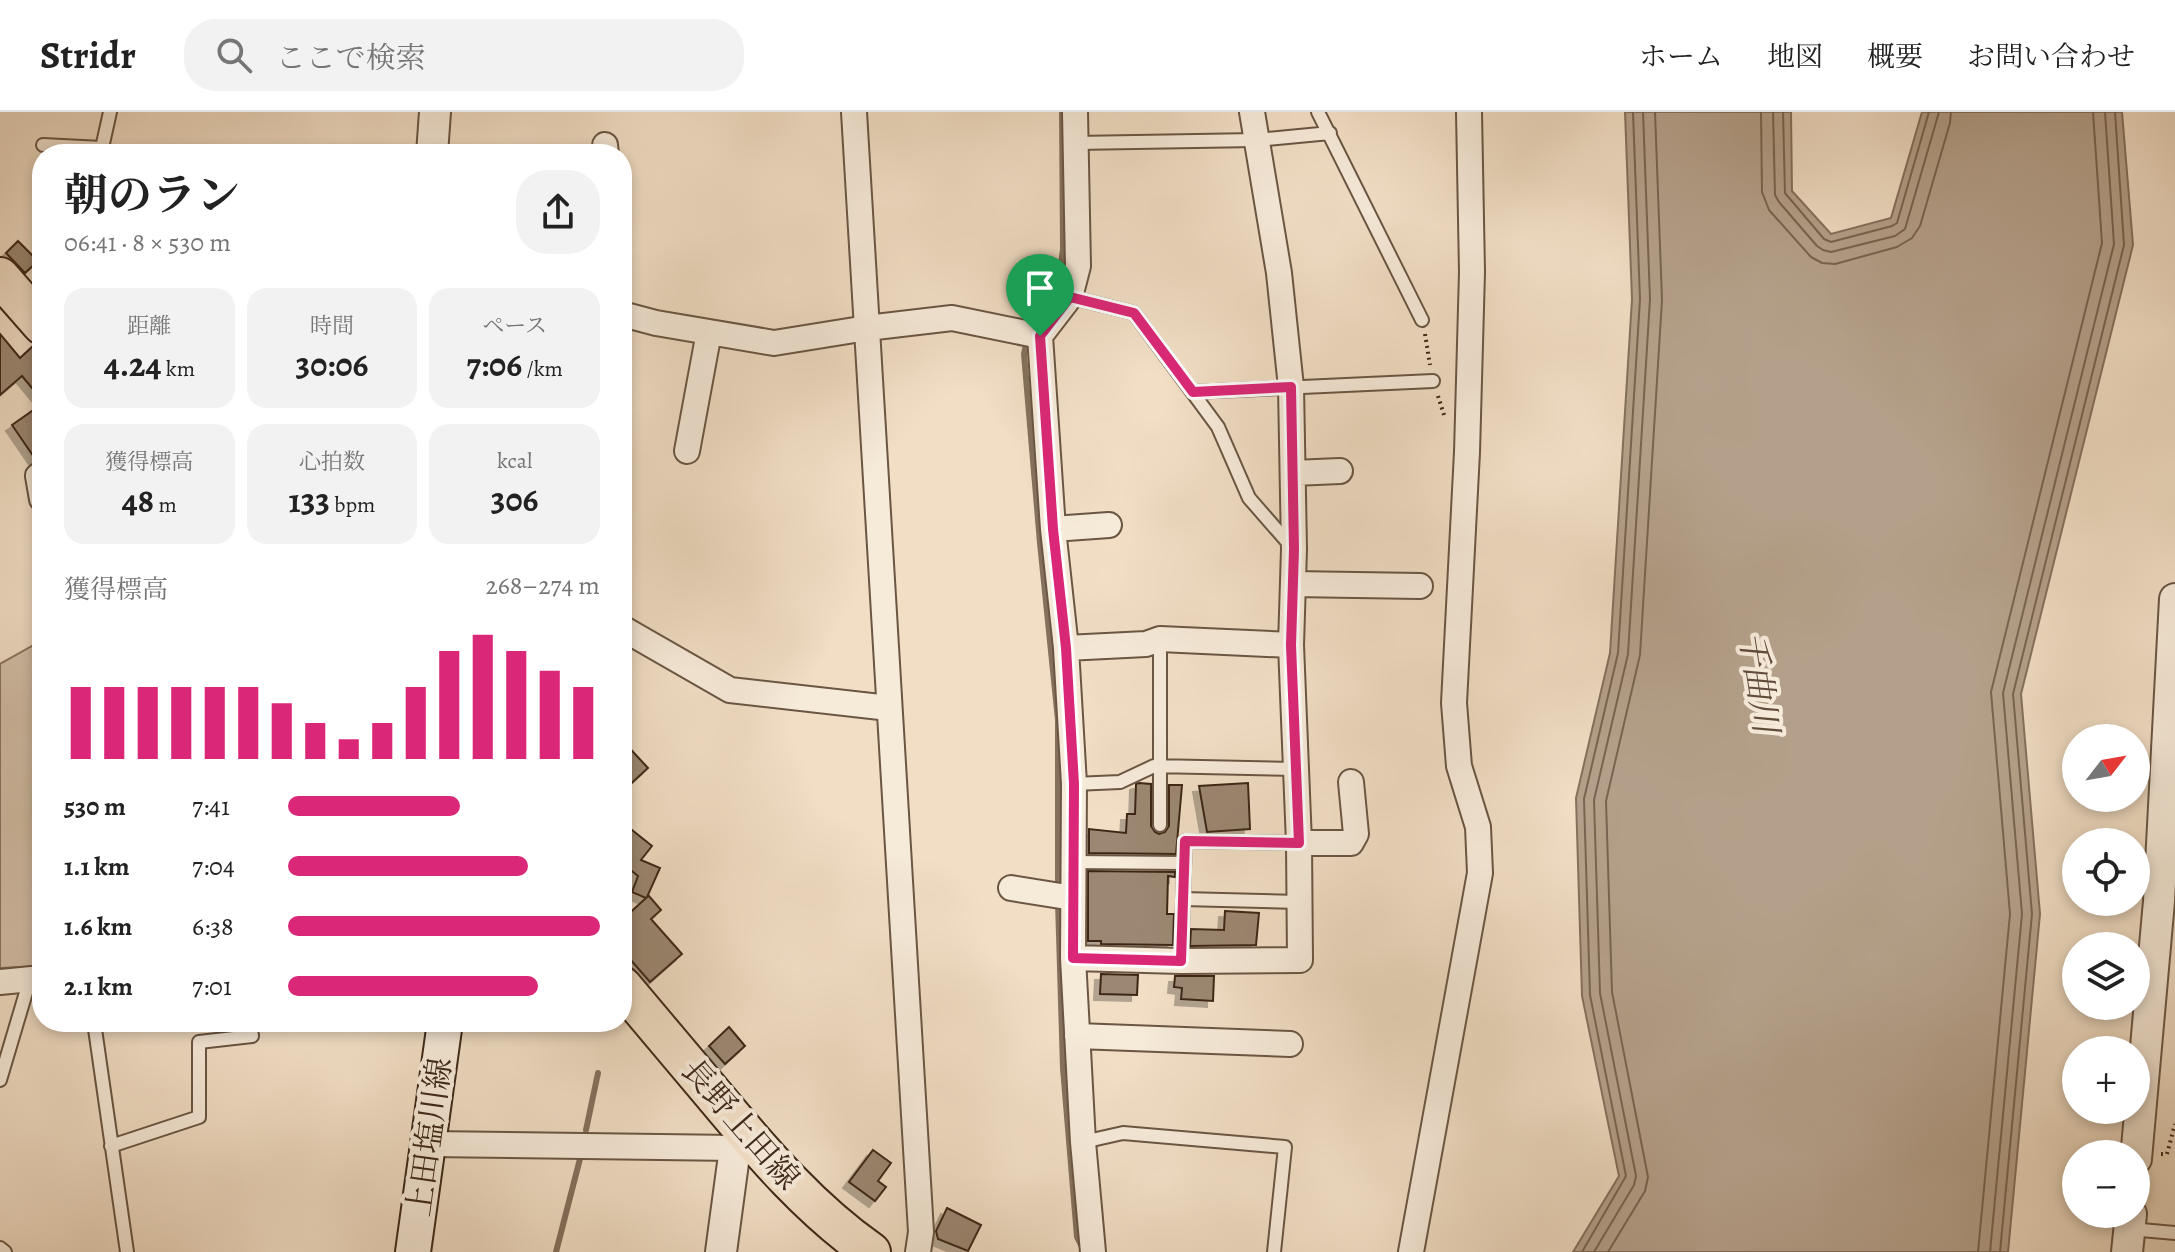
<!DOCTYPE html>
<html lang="ja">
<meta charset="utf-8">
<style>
body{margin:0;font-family:Alegreya,"Noto Serif JP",serif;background:#f2f2f2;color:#222;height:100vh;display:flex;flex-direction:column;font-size:30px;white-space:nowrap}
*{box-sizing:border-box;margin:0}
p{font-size:26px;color:#767676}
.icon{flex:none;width:44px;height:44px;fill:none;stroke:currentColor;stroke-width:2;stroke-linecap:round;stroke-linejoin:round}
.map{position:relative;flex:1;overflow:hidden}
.details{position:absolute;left:32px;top:32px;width:600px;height:888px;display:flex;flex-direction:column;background:#fff;border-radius:32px;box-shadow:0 4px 12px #0003}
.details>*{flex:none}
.needle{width:52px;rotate:59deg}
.fabs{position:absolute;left:2062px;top:612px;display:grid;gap:16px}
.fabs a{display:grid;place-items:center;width:88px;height:88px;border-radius:50%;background:#fff;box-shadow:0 4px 12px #0003;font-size:40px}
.pin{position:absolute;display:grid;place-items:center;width:68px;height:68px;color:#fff;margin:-82px -34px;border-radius:50% 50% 50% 0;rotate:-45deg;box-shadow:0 0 8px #0007}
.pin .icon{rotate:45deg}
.round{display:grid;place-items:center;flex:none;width:84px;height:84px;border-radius:32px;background:#f2f2f2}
.overview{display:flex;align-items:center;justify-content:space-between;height:136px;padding:0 32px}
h1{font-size:44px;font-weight:700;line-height:60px}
.metrics{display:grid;grid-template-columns:repeat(3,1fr);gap:12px;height:136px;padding:8px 32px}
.metrics div{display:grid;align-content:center;border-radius:20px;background:#f2f2f2;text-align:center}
.metrics b{font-size:34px;font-weight:700}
.metrics small{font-size:22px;font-weight:400}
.metrics p{font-size:22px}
.chart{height:224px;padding:16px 32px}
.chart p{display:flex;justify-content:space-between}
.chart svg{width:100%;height:144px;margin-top:8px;stroke:#db2777;stroke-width:6}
ul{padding:0 32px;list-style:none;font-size:26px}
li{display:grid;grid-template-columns:128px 96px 1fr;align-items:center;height:60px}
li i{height:20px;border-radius:10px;background:#db2777}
header{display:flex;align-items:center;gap:48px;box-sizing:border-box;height:112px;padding:0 40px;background:#fff;border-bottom:2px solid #e0e0e0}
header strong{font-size:38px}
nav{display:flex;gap:44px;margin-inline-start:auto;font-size:28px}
.search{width:560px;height:72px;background:#f2f2f2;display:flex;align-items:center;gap:20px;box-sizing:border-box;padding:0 28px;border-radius:32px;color:#767676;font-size:30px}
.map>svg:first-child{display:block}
.green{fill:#d2bfa8;stroke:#887460;stroke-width:2}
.water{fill:#b4a08a;stroke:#84705c;stroke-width:2}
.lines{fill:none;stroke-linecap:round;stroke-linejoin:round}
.shore{stroke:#786451;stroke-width:2}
.stream{stroke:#84705c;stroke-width:6}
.building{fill:#9b8772;stroke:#3d2818;stroke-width:2;filter:url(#shadow)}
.service-casing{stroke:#6a5643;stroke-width:16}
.minor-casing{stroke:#6a5643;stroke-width:28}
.tertiary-casing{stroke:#6a5643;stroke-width:34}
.secondary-casing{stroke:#3d2818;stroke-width:38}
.primary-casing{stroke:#3d2818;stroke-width:42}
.path{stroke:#3d2818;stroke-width:4;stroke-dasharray:2 4;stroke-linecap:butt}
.service{stroke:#f6ead9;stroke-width:12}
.minor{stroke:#f6ead9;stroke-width:24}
.tertiary{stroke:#f6ead9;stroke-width:30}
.secondary{stroke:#f6ead9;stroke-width:34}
.primary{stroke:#f1dec5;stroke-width:38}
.route-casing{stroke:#fff;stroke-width:16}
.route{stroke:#db2777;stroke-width:10}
.labels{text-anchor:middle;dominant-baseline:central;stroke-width:8;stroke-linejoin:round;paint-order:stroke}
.street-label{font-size:32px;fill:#3d2818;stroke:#f6ead9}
.water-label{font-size:34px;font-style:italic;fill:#614c3a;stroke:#f6ead9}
</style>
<header>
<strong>Stridr</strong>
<div class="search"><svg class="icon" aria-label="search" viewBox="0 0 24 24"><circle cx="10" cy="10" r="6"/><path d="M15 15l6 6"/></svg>ここで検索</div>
<nav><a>ホーム</a><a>地図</a><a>概要</a><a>お問い合わせ</a></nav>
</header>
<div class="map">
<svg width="2175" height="1140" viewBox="0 0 2175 1140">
<defs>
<filter id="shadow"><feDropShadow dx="-6" dy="6" stdDeviation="0" flood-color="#0004"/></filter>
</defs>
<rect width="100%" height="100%" fill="#f1dec5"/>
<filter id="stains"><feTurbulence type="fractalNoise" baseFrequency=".0025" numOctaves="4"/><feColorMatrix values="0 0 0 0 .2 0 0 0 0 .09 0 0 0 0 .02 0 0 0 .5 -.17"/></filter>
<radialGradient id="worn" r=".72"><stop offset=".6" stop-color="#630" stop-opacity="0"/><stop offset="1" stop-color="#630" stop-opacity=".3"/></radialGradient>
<path class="green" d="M 32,534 L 42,544 L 42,854 L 0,856 L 0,552 Z"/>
<path class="water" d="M 1625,0 L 1791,0 L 1792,79 L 1831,122 L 1891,106 L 1922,0 L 2122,0 L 2133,133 L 2021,582 L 2040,802 L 2008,1140 L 1573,1140 L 1619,1064 L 1582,884 L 1576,686 L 1610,541 L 1632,187 Z"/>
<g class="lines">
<path class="shore" d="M 1761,0 L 1762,80 L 1769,98 L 1811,145 L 1822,151 L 1835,152 L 1897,135 L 1912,126 L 1920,114 L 1950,11 L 1951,0
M 1773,0 L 1775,83 L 1779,90 L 1817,134 L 1823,138 L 1831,140 L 1895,124 L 1905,117 L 1939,0
M 1783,0 L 1785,81 L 1824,127 L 1831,130 L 1892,114 L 1897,111 L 1929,0
M 1582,1140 L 1626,1064 L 1590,883 L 1584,687 L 1618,541 L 1640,187 L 1633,0
M 1594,1140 L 1634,1073 L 1636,1064 L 1600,881 L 1594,688 L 1628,542 L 1650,187 L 1643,0
M 1608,1140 L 1645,1079 L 1648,1065 L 1612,880 L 1606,689 L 1640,543 L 1662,188 L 1655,0
M 1978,1140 L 2010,802 L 1991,580 L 2102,131 L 2093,0
M 1990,1140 L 2022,802 L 2003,581 L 2114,132 L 2105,0
M 2000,1140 L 2032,802 L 2013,582 L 2124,133 L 2115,0"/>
<path class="stream" d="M 1030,217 L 1032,203 L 1058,175 L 1063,137 L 1062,0
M 1027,228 L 1024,242 L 1040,431 L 1058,608 L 1058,779
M 1058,790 L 1063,956 L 1077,1125 L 1083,1137
M 586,1018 L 598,961
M 556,1140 L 582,1039"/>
</g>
<path class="building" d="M 18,129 L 38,149 L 25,161 L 6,141 Z
M 0,222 L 20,246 L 33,234 L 42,244 L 42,288 L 22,264 L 0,283 Z
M 42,292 L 42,346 L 36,348 L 12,313 Z
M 622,628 L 648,656 L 622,680 Z
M 1139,671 L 1151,672 L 1151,714 L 1155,720 L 1159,722 L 1165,720 L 1169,714 L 1169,673 L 1182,673 L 1176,742 L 1089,741 L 1089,717 L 1126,721 L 1127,702 L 1135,702 L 1136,672 Z
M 1248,671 L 1250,717 L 1207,720 L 1199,674 Z
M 622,710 L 652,734 L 641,748 L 660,756 L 647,785 L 649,784 L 661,798 L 651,807 L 682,842 L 650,870 L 622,838 L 622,808 L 646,786 L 632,780 L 638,764 L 622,751 Z
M 1088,759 L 1175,760 L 1175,765 L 1168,764 L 1167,802 L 1174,802 L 1173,833 L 1101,832 L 1101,829 L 1088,829 Z
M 1225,799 L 1259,801 L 1256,833 L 1190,834 L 1191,817 L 1224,818 Z
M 1101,862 L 1138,863 L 1137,883 L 1100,882 Z
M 1175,864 L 1214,864 L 1213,889 L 1181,887 L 1182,876 L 1174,875 Z
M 729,915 L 745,934 L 725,952 L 709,934 Z
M 873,1038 L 891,1051 L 878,1069 L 886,1075 L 875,1089 L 849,1070 Z
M 947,1096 L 981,1113 L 968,1139 L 938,1127 L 936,1119 Z"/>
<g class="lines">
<g class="service-casing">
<path id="service" d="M 1318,0 L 1422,208
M 1075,31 L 1256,28 L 1330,21
M 43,33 L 102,36 L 110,0
M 1070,185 L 1134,201 L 1218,315 L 1249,386 L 1291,434
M 1193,280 L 1433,269
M 1160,527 L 1160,713
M 1074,672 L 1120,670 L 1154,654 L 1296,657
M 1073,750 L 1184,751
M 1183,787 L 1299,790
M 1181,849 L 1185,729 L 1299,731
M 94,910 L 127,1140
M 0,968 L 30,867
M 1083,1030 L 1123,1021 L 1285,1035 L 1274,1140
M 111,1034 L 199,1005 L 199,930 L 252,924 L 250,910
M 2130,1117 L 2175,1121
M 0,1136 L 5,1140"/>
</g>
<g class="minor-casing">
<path id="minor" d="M 854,0 L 921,1120 L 918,1140
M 1075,0 L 1078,154 L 1070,185 L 1040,224 L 1053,417 L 1066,536 L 1074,672 L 1073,846 L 1083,1030 L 1093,1140
M 605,33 L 606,42
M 622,202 L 656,211 L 774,231 L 867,216 L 952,206 L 1040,224
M 687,339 L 709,220
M 42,361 L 38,364 L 42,387
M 1293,361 L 1340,359
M 1053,417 L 1109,413
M 1293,472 L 1420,474
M 622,516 L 730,578 L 889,596
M 1066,536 L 1146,532 L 1160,527 L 1291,533
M 1299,731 L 1351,731 L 1356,722 L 1351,670
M 1011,776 L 1073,786
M 1073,846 L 1181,849 L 1300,848 L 1299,731 L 1291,533 L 1294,437 L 1291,275 L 1279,161 L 1252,0
M 0,870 L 42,866
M 1077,924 L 1290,932
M 429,1032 L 735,1036 L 746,1026
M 1411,1140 L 1480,761 L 1478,715 L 1459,654 L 1454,591 L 1467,340 L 1472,160 L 1469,0"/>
</g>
<g class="tertiary-casing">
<path id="tertiary" d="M 432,42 L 435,0
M 2136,1047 L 2159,789 L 2175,487
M 721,1140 L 735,1036
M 2127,1140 L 2131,1102"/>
</g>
<g class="secondary-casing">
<path id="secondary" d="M 413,1140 L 445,910"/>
</g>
<g class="primary-casing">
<path id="primary" d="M 0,165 L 42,213
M 622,874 C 654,912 686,950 718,988 C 764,1043 811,1098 871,1140"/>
</g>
<path class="path" d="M 1425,222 L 1430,253
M 1438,284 L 1444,303
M 2161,1042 L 2167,1042 L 2175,1012"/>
<use href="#service" class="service"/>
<use href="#minor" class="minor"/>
<use href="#tertiary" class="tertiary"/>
<use href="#secondary" class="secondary"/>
<use href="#primary" class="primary"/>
</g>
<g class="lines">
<g class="route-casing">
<path id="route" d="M 1070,185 L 1134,201 L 1193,280 L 1291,275 L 1294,437 L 1291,533 L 1299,731 L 1185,729 L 1181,849 L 1073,846 L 1074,672 L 1066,536 L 1053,417 L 1040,224 Z"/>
</g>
<use href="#route" class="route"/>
</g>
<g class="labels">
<g class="street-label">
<text transform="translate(741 1012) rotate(49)">長野上田線</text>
<text transform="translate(429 1025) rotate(-82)">上田塩川線</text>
</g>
<g class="water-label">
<text transform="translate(1759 570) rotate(81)">千曲川</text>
</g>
</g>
<rect width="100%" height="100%" filter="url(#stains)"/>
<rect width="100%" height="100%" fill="url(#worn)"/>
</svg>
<div class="fabs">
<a><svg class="needle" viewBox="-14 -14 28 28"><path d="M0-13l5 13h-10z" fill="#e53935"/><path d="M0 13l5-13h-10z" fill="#767676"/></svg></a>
<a><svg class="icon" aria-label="locate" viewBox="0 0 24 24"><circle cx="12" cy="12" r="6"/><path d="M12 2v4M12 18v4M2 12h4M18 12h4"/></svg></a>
<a><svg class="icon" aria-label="layers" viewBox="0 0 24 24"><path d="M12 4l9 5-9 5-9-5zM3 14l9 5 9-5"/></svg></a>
<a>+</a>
<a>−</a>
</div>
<div class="pin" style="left:1040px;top:224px;background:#1e9e55"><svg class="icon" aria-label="arrive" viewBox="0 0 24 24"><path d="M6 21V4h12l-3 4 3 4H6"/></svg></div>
<section class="details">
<div class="overview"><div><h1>朝のラン</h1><p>06:41 · 8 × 530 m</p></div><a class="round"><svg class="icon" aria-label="share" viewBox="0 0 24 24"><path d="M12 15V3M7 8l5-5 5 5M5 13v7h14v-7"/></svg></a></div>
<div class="metrics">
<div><p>距離</p><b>4.24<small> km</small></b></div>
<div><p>時間</p><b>30:06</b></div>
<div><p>ペース</p><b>7:06<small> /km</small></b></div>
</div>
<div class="metrics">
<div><p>獲得標高</p><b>48<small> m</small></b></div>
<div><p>心拍数</p><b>133<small> bpm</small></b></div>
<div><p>kcal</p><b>306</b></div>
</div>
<div class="chart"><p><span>獲得標高</span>268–274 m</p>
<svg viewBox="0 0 160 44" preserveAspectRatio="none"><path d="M5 44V22M15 44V22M25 44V22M35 44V22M45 44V22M55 44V22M65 44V27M75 44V33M85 44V38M95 44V33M105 44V22M115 44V11M125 44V6M135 44V11M145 44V17M155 44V22"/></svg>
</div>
<ul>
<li><b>530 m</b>7:41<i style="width:55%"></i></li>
<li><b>1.1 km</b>7:04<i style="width:77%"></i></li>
<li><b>1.6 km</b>6:38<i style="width:100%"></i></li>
<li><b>2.1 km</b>7:01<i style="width:80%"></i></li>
</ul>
</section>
</div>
